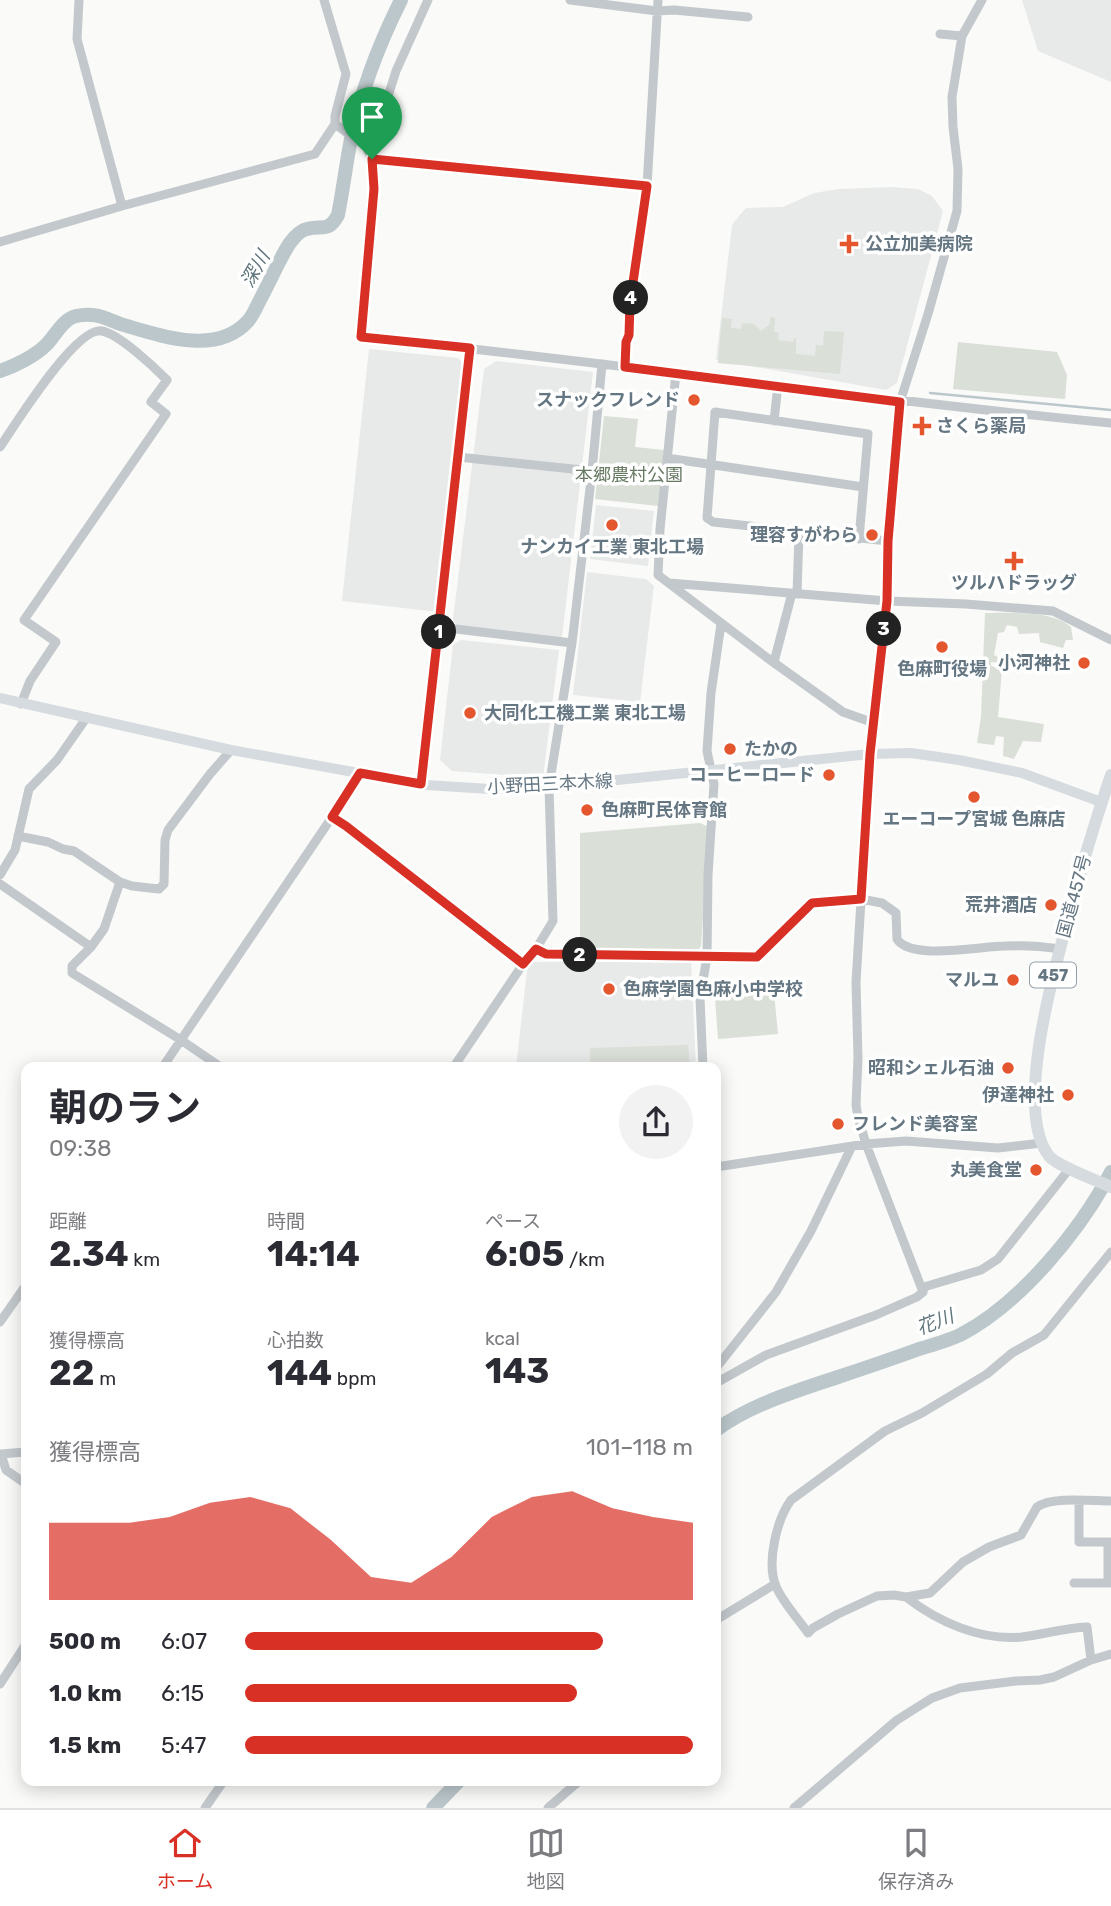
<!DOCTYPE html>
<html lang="ja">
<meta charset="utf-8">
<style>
body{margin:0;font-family:Rubik,"Noto Sans JP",sans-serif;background:#f2f2f3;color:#2b2b33;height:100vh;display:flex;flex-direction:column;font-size:26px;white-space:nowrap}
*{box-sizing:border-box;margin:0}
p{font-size:23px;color:#7c7c81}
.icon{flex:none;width:38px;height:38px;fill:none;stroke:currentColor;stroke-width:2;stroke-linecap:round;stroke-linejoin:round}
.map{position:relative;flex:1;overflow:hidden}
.sheet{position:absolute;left:21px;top:1062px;width:700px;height:724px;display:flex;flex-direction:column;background:#fff;border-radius:14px;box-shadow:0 4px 18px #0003}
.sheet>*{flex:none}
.pin{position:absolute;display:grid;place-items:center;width:60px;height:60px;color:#fff;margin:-72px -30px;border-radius:50% 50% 50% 0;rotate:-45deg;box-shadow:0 0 7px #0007}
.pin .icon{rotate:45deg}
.km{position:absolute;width:35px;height:35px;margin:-18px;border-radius:50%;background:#222;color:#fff;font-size:19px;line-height:35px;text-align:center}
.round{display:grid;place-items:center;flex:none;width:74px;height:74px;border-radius:37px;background:#f2f2f3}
.head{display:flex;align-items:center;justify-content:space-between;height:119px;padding:0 28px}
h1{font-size:38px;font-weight:700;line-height:52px}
.stats{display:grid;grid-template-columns:repeat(3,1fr);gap:10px;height:119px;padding:7px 28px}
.stats div{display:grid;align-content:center}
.stats b{font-size:35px;font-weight:700}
.stats small{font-size:19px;font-weight:400}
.stats p{font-size:19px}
.chart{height:196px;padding:14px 28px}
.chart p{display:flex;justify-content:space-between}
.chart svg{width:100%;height:126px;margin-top:7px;fill:#d93025;opacity:.7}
ul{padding:0 28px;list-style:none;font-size:23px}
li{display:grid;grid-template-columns:112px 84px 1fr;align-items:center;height:52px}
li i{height:18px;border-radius:9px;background:#d93025}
.dock{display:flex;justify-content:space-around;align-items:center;height:98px;border-top:2px solid #e1e1e2;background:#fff;font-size:19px;color:#7c7c81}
.dock a{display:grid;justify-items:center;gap:4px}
.dock .active{color:#d93025}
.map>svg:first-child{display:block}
.built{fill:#e8e9e9}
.green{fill:#dadfd7}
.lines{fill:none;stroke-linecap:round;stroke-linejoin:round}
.stream{stroke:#bbc7cb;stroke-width:2.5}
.river{stroke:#bbc7cb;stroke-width:14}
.minor{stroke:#c3c8cc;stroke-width:9}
.major{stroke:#d6dbdf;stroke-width:10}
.highway{stroke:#d6dbdf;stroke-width:12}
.route-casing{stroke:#fff;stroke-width:14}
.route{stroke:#d93025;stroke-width:9}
.poi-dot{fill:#e4572e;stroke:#fff;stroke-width:2.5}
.labels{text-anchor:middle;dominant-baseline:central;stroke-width:7;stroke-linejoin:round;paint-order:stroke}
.shield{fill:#fff;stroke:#939fa8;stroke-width:2}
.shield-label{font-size:16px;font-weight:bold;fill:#657683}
.poi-label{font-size:18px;font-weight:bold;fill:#657683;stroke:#fff;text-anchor:end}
.park-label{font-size:18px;fill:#687a64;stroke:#fff}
.street-label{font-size:18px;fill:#657683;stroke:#fff}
.water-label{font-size:19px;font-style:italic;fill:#60757c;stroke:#fff}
</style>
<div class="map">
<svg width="1111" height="1808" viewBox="0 0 1111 1808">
<rect width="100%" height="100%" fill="#fafaf8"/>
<path class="built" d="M 1022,0 L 1111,0 L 1111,82 L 1038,51 Z
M 890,187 L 918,189 L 932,196 L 943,211 L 897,383 L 886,390 L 716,360 L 732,225 L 739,216 L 746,208 L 783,207 L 814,193 L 839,189 Z
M 369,349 L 458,358 L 465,365 L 438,612 L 342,601 Z
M 496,361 L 593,372 L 562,638 L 456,625 L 453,619 L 484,369 Z
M 596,505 L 654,511 L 648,566 L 590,559 Z
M 587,572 L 646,579 L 654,586 L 640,702 L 573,695 Z
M 461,640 L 559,650 L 543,778 L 452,771 L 440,760 L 453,645 Z
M 691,960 L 696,1067 L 516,1068 L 528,962 Z"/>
<path class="green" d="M 770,317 L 775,318 L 774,332 L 779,333 L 778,340 L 793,342 L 794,338 L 796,338 L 796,354 L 815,356 L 816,345 L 823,346 L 824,331 L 844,332 L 840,374 L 718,363 L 722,318 L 732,319 L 731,328 L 741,329 L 742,323 L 754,324 L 761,331 L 770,324 Z
M 958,342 L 1057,352 L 1067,375 L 1065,399 L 953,389 Z
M 604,416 L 638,419 L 635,447 L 664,450 L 658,506 L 595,499 Z
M 985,613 C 1010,613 1053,610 1071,627 L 1073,640 L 1066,640 L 1063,648 L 1040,642 L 1039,633 L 1019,634 L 1017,627 L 1007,625 L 1004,632 L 998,633 L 994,655 L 1002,659 L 1002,663 L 991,662 L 991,666 L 1002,669 L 998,717 L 1044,724 L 1041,742 L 1023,741 L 1014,759 L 1003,756 L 1004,737 L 996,736 L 994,745 L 977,743 L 981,717 Z
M 700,823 L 709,827 L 701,946 L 697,952 L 580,950 L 580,833 Z
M 774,993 L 778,1034 L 718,1039 L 715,998 Z
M 688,1045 L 690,1067 L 590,1067 L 590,1048 Z"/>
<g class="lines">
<path class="stream" d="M 930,393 L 1111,410"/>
<path class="river" d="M 0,371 C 15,366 35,356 46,345 C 55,336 63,319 76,316 C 97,311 109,321 127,326 C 164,337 218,355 248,321 C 254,314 257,305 261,298 C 269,283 277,265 285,251 C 289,243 298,231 307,229 C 323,225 328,233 338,215 C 343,190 346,164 351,139 C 361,91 379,44 401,0
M 716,1430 C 752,1404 796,1391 838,1377 C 865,1368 892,1359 919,1349 C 933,1345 947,1341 960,1335 C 1020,1304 1080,1231 1111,1172
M 433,1808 L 458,1782"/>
<path class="minor" d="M 79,0 L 77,39 L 122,206
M 570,0 L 657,11 L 674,10 L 748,17
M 940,34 L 962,36
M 335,124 L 367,147 L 373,164 L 374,189 L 361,337 C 611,362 860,399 1111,423
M 368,151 L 378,128 L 396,71 L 428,0
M 372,159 L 647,186
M 0,242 L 122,206 L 315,154 L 335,124 L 335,116 L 346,74 L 324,0
M 625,367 L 627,342 L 629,335 L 630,303 L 647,186 L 658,0
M 676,373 L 660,529 L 658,575 L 766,657 L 843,712 L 874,723
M 774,421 L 778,385
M 0,447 C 15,425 76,326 102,331 C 119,334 154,367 167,380 L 151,402 L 166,414 L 24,620 L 56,642 L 30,681 L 21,704
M 458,457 L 592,471
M 667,458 L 863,487
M 859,539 L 868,434 L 715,412 L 707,518 L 713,522 L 888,541
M 669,583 L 887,601 L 966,604 L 1053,611 L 1111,640
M 797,594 L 799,532
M 439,627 L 572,643
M 774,662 L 792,593
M 421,784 L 470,348
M 332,817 L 346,826 L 523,964
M 18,836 L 48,842 L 63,849 L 74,851 L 120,882 L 132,886 L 159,889 L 164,884 L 165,840 L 168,830 L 210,774 L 231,750
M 0,875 L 15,850 L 29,789 L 57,760 L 87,717
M 120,882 L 104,929 L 91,947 L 72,966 L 72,973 L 181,1040 L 222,1068
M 0,884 L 91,947
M 536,949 L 546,954 L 757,957 L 812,903 L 861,899 L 882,903 L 896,913 L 897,939 C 911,961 981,946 1005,946 C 1023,945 1041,946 1060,949
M 162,1068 L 332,817 L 360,773
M 453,1068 L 523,964 L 536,949 L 553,921 L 549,787 L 572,643 L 592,471 L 602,364
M 703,1068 L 700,998 L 707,957 L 708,875 L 714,784 L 707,751 L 711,693 L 721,624
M 716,1167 L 866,1144 L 906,1141 L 998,1148 L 1042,1143
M 1111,1252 L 1044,1335 L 1012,1353 L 987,1374 L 922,1413 L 885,1431 L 791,1500 C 777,1519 766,1563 776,1586 C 781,1600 799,1620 808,1633 L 813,1628 L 838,1614 L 877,1596 L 894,1595 L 906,1597 L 930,1593 L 963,1562 L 989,1547 L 1021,1535 L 1037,1507 C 1051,1496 1093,1501 1111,1501
M 923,1292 L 866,1144 L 858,1117 L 856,1105 L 858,1058 L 856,982 L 870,754 L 887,601 L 888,541 L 900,402 L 928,314 L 957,211 L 958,169 L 953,127 L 952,97 L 962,36 L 982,0
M 0,1322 L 26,1285
M 716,1368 L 776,1292 L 811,1231 L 852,1146
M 716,1383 L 766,1355 L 876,1315 L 917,1297 L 923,1292 L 924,1287 L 981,1270 L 998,1259 L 1070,1168
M 0,1454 L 26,1452
M 1,1454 L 6,1470 L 26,1484
M 1079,1501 L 1079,1542 L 1111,1542
M 1108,1542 L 1108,1583
M 1074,1583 L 1111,1583
M 906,1597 C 938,1622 981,1641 1022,1637 C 1044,1634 1065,1628 1087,1627 L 1091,1660
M 716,1620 L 775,1584
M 0,1684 L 26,1644
M 205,1808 L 223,1782
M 548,1808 L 578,1782
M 794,1808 L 897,1720 L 932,1698 L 960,1688 L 1016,1681 L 1040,1680 L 1054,1677 L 1091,1660 L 1111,1654"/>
<path class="major" d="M 0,698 L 231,750 L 426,785 L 490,789 L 549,787 L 870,754 L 911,753 L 959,760 L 1022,773 L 1101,802"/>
<path class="highway" d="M 1111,775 C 1094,824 1080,872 1067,923 C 1053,975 1014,1111 1049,1156 C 1057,1166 1098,1181 1111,1187"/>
</g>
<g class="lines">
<g class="route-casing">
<path id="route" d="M 372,159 L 647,186 L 630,303 L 629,335 L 626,342 L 625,367 L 900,402 L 888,541 L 887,601 L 870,754 L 861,899 L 812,903 L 757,957 L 546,954 L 536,949 L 523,964 L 346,826 L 332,817 L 360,773 L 421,784 L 470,348 L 361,337 L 374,189 Z"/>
</g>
<use href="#route" class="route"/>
</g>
<g class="poi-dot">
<path d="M845.5 233.5h7v7h7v7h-7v7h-7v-7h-7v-7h7z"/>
<circle cx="694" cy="400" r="7"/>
<path d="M918.5 415.5h7v7h7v7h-7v7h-7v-7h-7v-7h7z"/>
<circle cx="612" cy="525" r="7"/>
<circle cx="872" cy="535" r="7"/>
<path d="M1010.5 550.5h7v7h7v7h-7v7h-7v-7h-7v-7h7z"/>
<circle cx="942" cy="647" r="7"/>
<circle cx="1084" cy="663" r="7"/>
<circle cx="470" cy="713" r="7"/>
<circle cx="730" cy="749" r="7"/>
<circle cx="829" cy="775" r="7"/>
<circle cx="974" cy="797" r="7"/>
<circle cx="587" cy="810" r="7"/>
<circle cx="1051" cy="905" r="7"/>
<circle cx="1013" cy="980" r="7"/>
<circle cx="609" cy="989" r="7"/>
<circle cx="1008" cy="1068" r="7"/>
<circle cx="1068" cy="1095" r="7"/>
<circle cx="838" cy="1124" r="7"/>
<circle cx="1036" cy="1170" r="7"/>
</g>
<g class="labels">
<rect class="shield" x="1030" y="962.5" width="46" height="25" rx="5"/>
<g class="shield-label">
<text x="1053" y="975">457</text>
</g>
<g class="poi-label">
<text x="865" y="244" text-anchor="start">公立加美病院</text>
<text x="680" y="400">スナックフレンド</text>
<text x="936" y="426" text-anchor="start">さくら薬局</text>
<text x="858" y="535">理容すがわら</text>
<text x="612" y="547" text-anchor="middle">ナンカイ工業 東北工場</text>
<text x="1014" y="583" text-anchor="middle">ツルハドラッグ</text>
<text x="1070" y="663">小河神社</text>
<text x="942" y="669" text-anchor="middle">色麻町役場</text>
<text x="484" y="713" text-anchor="start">大同化工機工業 東北工場</text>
<text x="744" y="749" text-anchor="start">たかの</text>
<text x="815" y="775">コーヒーロード</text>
<text x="601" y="810" text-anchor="start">色麻町民体育館</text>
<text x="974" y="819" text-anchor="middle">エーコープ宮城 色麻店</text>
<text x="1037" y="905">荒井酒店</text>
<text x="999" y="980">マルユ</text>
<text x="623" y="989" text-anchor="start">色麻学園色麻小中学校</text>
<text x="994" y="1068">昭和シェル石油</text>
<text x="1054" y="1095">伊達神社</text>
<text x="852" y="1124" text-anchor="start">フレンド美容室</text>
<text x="1022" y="1170">丸美食堂</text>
</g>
<g class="park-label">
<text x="629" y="475">本郷農村公園</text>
</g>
<g class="street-label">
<text transform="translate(550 784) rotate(-3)">小野田三本木線</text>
<text transform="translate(1074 896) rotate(-75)">国道457号</text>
</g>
<g class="water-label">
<text transform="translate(255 269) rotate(-60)">深川</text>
<text transform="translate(935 1322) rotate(-21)">花川</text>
</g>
</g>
</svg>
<div class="pin" style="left:372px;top:159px;background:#1e9e55"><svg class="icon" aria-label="arrive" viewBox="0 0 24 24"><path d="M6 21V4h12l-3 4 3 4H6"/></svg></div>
<b class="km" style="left:439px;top:632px">1</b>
<b class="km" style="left:580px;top:955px">2</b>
<b class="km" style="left:884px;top:629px">3</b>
<b class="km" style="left:631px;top:298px">4</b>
<section class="sheet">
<div class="head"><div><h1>朝のラン</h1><p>09:38</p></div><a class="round"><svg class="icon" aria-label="share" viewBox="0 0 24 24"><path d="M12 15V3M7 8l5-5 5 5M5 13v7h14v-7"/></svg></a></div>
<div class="stats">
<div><p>距離</p><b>2.34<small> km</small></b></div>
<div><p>時間</p><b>14:14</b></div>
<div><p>ペース</p><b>6:05<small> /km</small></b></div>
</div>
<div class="stats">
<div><p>獲得標高</p><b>22<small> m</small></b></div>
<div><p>心拍数</p><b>144<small> bpm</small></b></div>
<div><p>kcal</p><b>143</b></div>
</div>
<div class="chart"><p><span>獲得標高</span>101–118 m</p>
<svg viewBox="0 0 160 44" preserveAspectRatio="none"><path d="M0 44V17L10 17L20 17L30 15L40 10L50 8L60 12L70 23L80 36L90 38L100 29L110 15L120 8L130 6L140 12L150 15L160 17V44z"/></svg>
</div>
<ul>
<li><b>500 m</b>6:07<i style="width:80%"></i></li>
<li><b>1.0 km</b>6:15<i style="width:74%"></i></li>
<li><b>1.5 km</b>5:47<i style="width:100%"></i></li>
</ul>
</section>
</div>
<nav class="dock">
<a class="active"><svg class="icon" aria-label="home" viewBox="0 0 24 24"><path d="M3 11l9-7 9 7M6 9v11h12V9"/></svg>ホーム</a>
<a><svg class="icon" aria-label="map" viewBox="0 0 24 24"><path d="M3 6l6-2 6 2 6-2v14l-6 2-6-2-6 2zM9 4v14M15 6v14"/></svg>地図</a>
<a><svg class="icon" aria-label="saved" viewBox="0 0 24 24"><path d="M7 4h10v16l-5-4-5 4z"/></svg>保存済み</a>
</nav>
